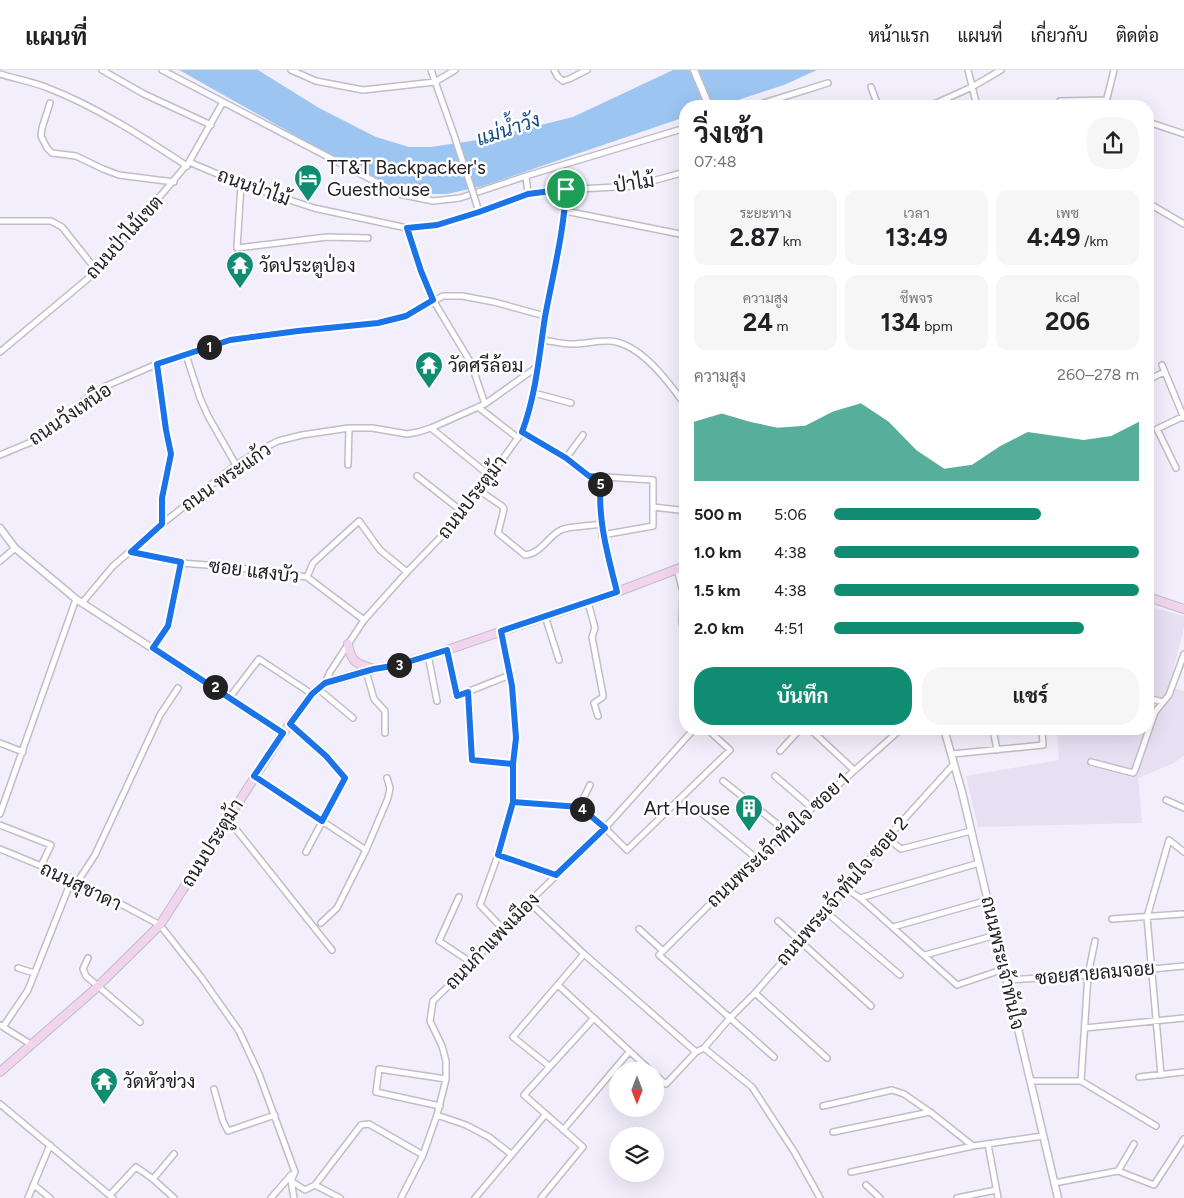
<!DOCTYPE html>
<html lang="th">
<meta charset="utf-8">
<style>
body{margin:0;font-family:Figtree,Sarabun,sans-serif;background:#f6f6f6;color:#202124;height:100vh;display:flex;flex-direction:column;font-size:19px;white-space:nowrap}
*{box-sizing:border-box;margin:0}
p{font-size:16px;color:#757577}
.icon{flex:none;width:28px;height:28px;fill:none;stroke:currentColor;stroke-width:2;stroke-linecap:round;stroke-linejoin:round}
.map{position:relative;flex:1;overflow:hidden}
.panel{position:absolute;left:679px;top:30px;width:475px;height:635px;display:flex;flex-direction:column;background:#fff;border-radius:20px;box-shadow:0 5px 20px #0002}
.panel>*{flex:none}
.needle{width:32px;rotate:180deg}
.fabs{position:absolute;left:609px;top:992px;display:grid;gap:10px}
.fabs a{display:grid;place-items:center;width:55px;height:55px;border-radius:50%;background:#fff;box-shadow:0 5px 20px #0002;font-size:25px}
.pin{position:absolute;display:grid;place-items:center;width:42px;height:42px;color:#fff;margin:-21px;border:2px solid #fff;border-radius:50%;box-shadow:0 1px 5px #0007}
.km{position:absolute;width:25px;height:25px;margin:-12px;border-radius:50%;background:#222;color:#fff;font-size:14px;line-height:25px;text-align:center}
.round{display:grid;place-items:center;flex:none;width:52px;height:52px;border-radius:20px;background:#f6f6f6}
.overview{display:flex;align-items:center;justify-content:space-between;height:85px;padding:0 15px}
h1{font-size:28px;font-weight:700;line-height:38px}
.figures{display:grid;grid-template-columns:repeat(3,1fr);gap:8px;height:85px;padding:5px 15px}
.figures div{display:grid;align-content:center;border-radius:12px;background:#f6f6f6;text-align:center}
.figures b{font-size:25px;font-weight:700}
.figures small{font-size:14px;font-weight:400}
.figures p{font-size:14px}
.chart{height:140px;padding:10px 15px}
.chart p{display:flex;justify-content:space-between}
.chart svg{width:100%;height:90px;margin-top:5px;fill:#0f8c71;opacity:.7}
.cta{display:flex;gap:10px;margin-top:auto;padding:10px 15px}
.cta a{flex:1;height:58px;border-radius:20px;background:#0f8c71;color:#fff;font-size:20px;font-weight:700;line-height:58px;text-align:center}
.cta a+a{background:#f6f6f6;color:#202124}
ul{padding:0 15px;list-style:none;font-size:16px}
li{display:grid;grid-template-columns:80px 60px 1fr;align-items:center;height:38px}
li i{height:12px;border-radius:6px;background:#0f8c71}
header{display:flex;align-items:center;gap:30px;box-sizing:border-box;height:70px;padding:0 25px;background:#fff;border-bottom:1px solid #e0e0e0}
header strong{font-size:24px}
nav{display:flex;gap:28px;margin-inline-start:auto;font-size:18px}
.map>svg:first-child{display:block}
.built{fill:#e7e0f3}
.water{fill:#9cc5f2}
.lines{fill:none;stroke-linecap:round;stroke-linejoin:round}
.minor-casing{stroke:#c1bcc8;stroke-width:8}
.tertiary-casing{stroke:#c1bcc8;stroke-width:9}
.secondary-casing{stroke:#c1bcc8;stroke-width:10}
.minor{stroke:#fff;stroke-width:5}
.tertiary{stroke:#fff;stroke-width:6}
.secondary{stroke:#f1d5ef;stroke-width:8}
.minor-bridge-casing{stroke:#c1bcc8;stroke-width:8;stroke-linecap:butt}
.minor-bridge{stroke:#fff;stroke-width:5}
.route-casing{stroke:#fff;stroke-width:10}
.route{stroke:#1a73e8;stroke-width:6}
.labels{text-anchor:middle;dominant-baseline:central;stroke-width:5;stroke-linejoin:round;paint-order:stroke}
.poi-label{font-size:19px;fill:#232126;stroke:#fff;text-anchor:start}
.street-label{font-size:19px;fill:#232126;stroke:#fff}
.water-label{font-size:20px;font-style:italic;fill:#134e84;stroke:#fff}
</style>
<header>
<strong>แผนที่</strong>
<nav><a>หน้าแรก</a><a>แผนที่</a><a>เกี่ยวกับ</a><a>ติดต่อ</a></nav>
</header>
<div class="map">
<svg width="1184" height="1128" viewBox="0 0 1184 1128">
<rect width="100%" height="100%" fill="#f3eefb"/>
<path class="built" d="M 1148,536 L 1184,546 L 1184,558 L 1169,617 L 1184,621 L 1184,685 L 1174,693 L 1138,708 L 1142,753 L 978,757 L 966,706 L 1059,690 L 1057,659 L 1148,659 Z"/>
<path class="water" d="M 179,0 L 258,0 L 319,38 L 376,67 L 409,77 L 431,77 L 484,69 L 573,47 L 673,0 L 817,0 L 784,15 L 719,36 L 685,36 L 685,47 L 483,116 L 447,124 L 427,124 L 394,117 L 325,82 Z"/>
<g class="lines">
<g class="minor-casing">
<path id="minor" d="M 102,0 L 144,24 L 211,55
M 162,0 L 399,124 L 433,131 L 460,128 L 526,106 L 685,58
M 291,0 L 316,11 L 363,20 L 435,12 L 455,0
M 431,0 L 453,62
M 554,0 L 558,7 L 563,11 L 569,9 L 587,0
M 968,0 L 977,36
M 0,4 C 16,9 33,12 48,18 C 97,37 143,67 187,96
M 871,17 L 878,36
M 1060,31 L 1107,30
M 50,33 L 42,58 L 41,66 L 47,78 L 52,83 L 76,86 L 103,99 L 119,105 L 174,112
M 754,36 L 828,13
M 930,36 L 972,17 L 1001,0
M 1105,36 L 1114,0
M 1148,52 L 1184,64
M 189,92 L 241,114 L 314,138 L 407,158 L 437,155 L 451,151 L 528,124 L 542,121 L 634,116 L 685,102
M 526,106 L 528,124
M 241,114 L 237,178 L 327,167 L 368,168
M 475,129 L 479,142
M 1148,133 L 1184,154
M 565,141 L 685,165
M 0,151 L 51,151 L 62,157 L 97,201
M 407,158 L 421,201 L 433,230 L 471,293 L 485,334
M 542,270 C 552,271 562,274 572,274 C 584,274 595,271 607,271 C 638,270 669,312 685,335
M 0,282 L 97,201 L 189,92 L 223,32
M 186,285 L 200,328 L 208,346 L 236,395
M 157,294 L 166,360 L 171,384 L 162,428 L 162,454
M 1162,295 L 1184,348
M 1148,310 L 1164,302
M 534,323 L 571,333
M 478,337 L 518,368
M 431,358 L 490,406
M 522,362 L 566,388 L 589,406 L 653,410 L 653,456 L 602,465
M 0,385 L 41,368 L 54,359 L 87,328 L 106,316 L 157,294 L 230,270 L 259,265 L 378,253 L 406,246 L 443,226 L 462,226 L 494,232 L 545,246
M 566,388 L 583,365
M 348,395 L 349,358
M 1176,398 L 1157,359 L 1184,346
M 417,406 L 464,443
M 601,407 C 597,448 607,482 617,522
M 480,421 L 502,436 L 504,439 L 498,463 L 525,485 C 541,484 549,465 561,460 C 569,456 592,456 601,454
M 653,437 L 679,440 L 685,443
M 131,482 L 181,493 L 232,497 L 307,507 L 364,550
M 0,491 L 15,478
M 677,499 L 683,522 L 682,551 L 685,573
M 307,507 L 313,493 L 359,451 L 380,480 L 407,502
M 588,532 L 595,558 L 592,567 L 603,625 L 603,627 L 594,633 L 598,646
M 82,533 L 113,496 L 162,454 L 236,395 L 258,381 L 278,371 L 302,365 L 349,358 L 372,358 L 407,364 L 418,362 L 431,358 L 485,334 L 537,297
M 545,546 L 559,590
M 501,561 L 512,616 L 516,668 L 513,694 L 513,731 L 498,785 L 480,835 L 504,860
M 153,578 L 168,556 L 181,493
M 447,580 L 457,626 L 510,605
M 428,585 L 437,631
M 366,601 L 374,629 L 385,641 L 385,663
M 325,613 L 330,602 L 364,550 L 407,502 L 464,443 L 522,362 L 529,344 L 534,323 L 545,246 L 565,145 L 566,119
M 317,618 L 353,648
M 468,622 L 472,690 L 513,694
M 230,627 L 259,589 L 312,624
M 1148,628 L 1163,632
M 290,654 L 326,686 L 345,709 L 306,782
M 810,659 L 854,700
M 993,659 L 997,680
M 0,673 L 23,682
M 780,681 L 800,659
M 952,684 L 1043,675 L 1042,659
M 1091,692 L 1133,703 L 1135,700 L 1155,642 L 1169,625 L 1184,584
M 254,706 L 366,780
M 775,706 L 812,738
M 723,711 L 786,761
M 1166,730 L 1184,738
M 513,731 L 579,737 L 605,758 L 627,780 L 730,680 L 707,659
M 579,737 L 590,715
M 698,740 L 756,788
M 0,744 L 76,529
M 227,748 L 332,880
M 0,755 L 51,775 L 41,796
M 887,768 L 901,779 L 971,761
M 0,779 L 78,811 L 160,855 L 201,907 L 239,961 L 259,1004 L 295,1102 L 291,1111
M 498,785 L 556,805
M 78,811 L 95,785 L 160,645 L 178,618
M 845,818 L 860,828 L 957,915 L 1004,899
M 459,827 L 439,871 L 472,893
M 860,828 L 979,793
M 529,832 L 584,884 L 696,982
M 826,842 L 900,905
M 1112,849 L 1182,844
M 778,851 L 871,936
M 321,853 L 337,838 L 366,780 L 388,728 L 390,718 L 387,708
M 893,857 L 988,830
M 639,859 L 663,881
M 925,885 L 996,865
M 88,888 L 83,899 L 86,906 L 140,952
M 18,898 L 34,903
M 1007,910 L 1088,905 L 1184,896
M 558,915 L 651,1001
M 755,923 L 827,988
M 0,955 L 32,975
M 3,957 L 28,920 L 72,809
M 1085,958 L 1184,948
M 704,978 L 752,1017 L 795,1083 L 820,1128
M 774,987 L 659,885 L 756,788 L 901,659
M 549,996 L 513,967 L 584,884
M 655,1005 L 666,1014 L 696,982 L 704,978 L 730,948 L 755,923 L 826,842 L 887,768 L 954,694
M 1161,1005 L 1147,847 L 1169,770 L 1184,782
M 1139,1007 L 1184,1002
M 1030,1011 L 1081,1011 L 1156,1056
M 1081,1011 L 1088,905 L 1095,871
M 214,1019 L 223,1051 L 228,1061 L 275,1045
M 0,1034 L 113,1128
M 440,1036 L 376,1022 L 379,999 L 446,1009
M 823,1036 L 892,1020 L 904,1024 L 930,1042 L 973,1076
M 437,1045 L 466,1055 L 489,1067 L 511,1084
M 563,1060 L 629,982
M 833,1062 L 930,1042
M 988,1074 L 998,1128
M 1118,1101 L 1134,1074
M 851,1102 L 973,1076 L 1043,1066
M 153,1109 L 174,1084
M 291,1111 L 305,1120 L 315,1115 L 340,1128
M 291,1111 L 294,1128
M 1054,1113 L 1118,1101 L 1154,1115 L 1184,1069
M 34,1115 L 50,1128
M 315,1115 L 361,1055 L 369,1054 L 423,1085
M 866,1115 L 880,1128
M 110,1125 L 136,1097 L 153,1109 L 174,1128
M 28,1128 L 50,1075
M 271,1128 L 291,1105
M 401,1128 L 423,1085 L 437,1045 L 446,1009 L 446,991 L 442,976 L 430,951 L 433,931 L 472,893 L 529,832 L 605,758 L 694,659
M 475,1128 L 546,1044
M 541,1128 L 583,1077 L 524,1025 L 594,948
M 957,1128 L 996,1120"/>
</g>
<g class="tertiary-casing">
<path id="tertiary" d="M 694,0 L 709,36
M 0,458 L 15,478 L 76,529 L 283,663
M 944,659 L 962,722 L 1058,1128"/>
</g>
<g class="secondary-casing">
<path id="secondary" d="M 1148,527 L 1184,539
M 348,574 C 351,592 356,594 374,599
M 0,1002 L 94,920 L 160,855 L 283,663 L 312,624 L 325,613 L 374,599 L 398,595 L 447,580 L 617,522 L 685,496"/>
</g>
<use href="#minor" class="minor"/>
<use href="#tertiary" class="tertiary"/>
<use href="#secondary" class="secondary"/>
<g class="minor-bridge-casing">
<path id="minor-bridge" d="M 453,62 L 475,129"/>
</g>
<use href="#minor-bridge" class="minor-bridge"/>
</g>
<g class="lines">
<g class="route-casing">
<path id="route" d="M 566,119 L 528,124 L 479,142 L 437,155 L 407,158 L 421,201 L 433,230 L 406,246 L 378,253 L 298,261 L 230,270 L 157,294 L 166,360 L 171,384 L 162,428 L 162,454 L 131,482 L 181,492 L 168,556 L 153,578 L 283,663 L 254,706 L 322,751 L 345,708 L 326,686 L 290,654 L 312,624 L 325,613 L 374,599 L 398,595 L 447,580 L 457,626 L 468,622 L 472,690 L 513,694 L 513,732 L 498,785 L 556,805 L 605,758 L 580,737 L 513,732 L 513,694 L 516,668 L 512,616 L 501,561 L 617,522 C 607,482 597,448 601,407 L 589,406 L 566,388 L 522,362 C 536,325 539,286 545,247 C 553,204 564,162 566,119"/>
</g>
<use href="#route" class="route"/>
</g>
<defs>
<g id="hotel-pin" transform="scale(1.4375)"><path d="M0 17L-7.5 6A9.5 9.5 0 1 1 7.5 6Z" fill="#0f8c71" stroke="#fff"/><path d="M-6-4.5h1.5V1H6V5H4.5V3h-9V5H-6ZM-4 0a1.8 1.8 0 1 1 3.6 0ZM.5 0V-2.5h3Q6-2.5 6 0Z" fill="#fff"/></g>
<g id="temple-pin" transform="scale(1.4375)"><path d="M0 17L-7.5 6A9.5 9.5 0 1 1 7.5 6Z" fill="#0f8c71" stroke="#fff"/><path d="M0-6L5-2H3V0L6.5 2.5H4V6H1.5V3h-3V6H-4V2.5H-6.5L-3 0V-2H-5Z" fill="#fff"/></g>
<g id="building-pin" transform="scale(1.4375)"><path d="M0 17L-7.5 6A9.5 9.5 0 1 1 7.5 6Z" fill="#0f8c71" stroke="#fff"/><path d="M-4-6H4V6H1V3H-1V6H-4ZM-2.5-4.3h1.7v1.8h-1.7ZM.8-4.3h1.7v1.8H.8ZM-2.5-1h1.7V.8h-1.7ZM.8-1h1.7V.8H.8Z" fill="#fff"/></g>
</defs>
<g fill-rule="evenodd">
<use href="#hotel-pin" x="308" y="108"/>
<use href="#temple-pin" x="240" y="195"/>
<use href="#temple-pin" x="429" y="295"/>
<use href="#building-pin" x="749" y="738"/>
<use href="#temple-pin" x="104" y="1011"/>
</g>
<g class="labels">
<g class="poi-label">
<text x="327" y="97">TT&amp;T Backpacker's<tspan x="327" dy="22">Guesthouse</tspan></text>
<text x="259" y="195">วัดประตูป่อง</text>
<text x="448" y="295">วัดศรีล้อม</text>
<text x="730" y="738" text-anchor="end">Art House</text>
<text x="123" y="1011">วัดหัวข่วง</text>
</g>
<g class="street-label">
<text transform="translate(634 113) rotate(-8)">ป่าไม้</text>
<text transform="translate(254 117) rotate(20)">ถนนป่าไม้</text>
<text transform="translate(124 167) rotate(-48)">ถนนป่าไม้เขต</text>
<text transform="translate(70 344) rotate(-34)">ถนนวังเหนือ</text>
<text transform="translate(226 407) rotate(-35)">ถนน พระแก้ว</text>
<text transform="translate(472 427) rotate(-52)">ถนนประตูม้า</text>
<text transform="translate(254 501) rotate(7)">ซอย แสงบัว</text>
<text transform="translate(778 770) rotate(-43)">ถนนพระเจ้าทันใจ ซอย 1</text>
<text transform="translate(212 773) rotate(-58)">ถนนประตูม้า</text>
<text transform="translate(81 816) rotate(26)">ถนนสุชาดา</text>
<text transform="translate(842 821) rotate(-49)">ถนนพระเจ้าทันใจ ซอย 2</text>
<text transform="translate(492 871) rotate(-46)">ถนนกำแพงเมือง</text>
<text transform="translate(1003 893) rotate(77)">ถนนพระเจ้าทันใจ</text>
<text transform="translate(1095 903) rotate(-5)">ซอยสายลมจอย</text>
</g>
<g class="water-label">
<text transform="translate(508 59) rotate(-18)">แม่น้ำวัง</text>
</g>
</g>
</svg>
<div class="fabs">
<a><svg class="needle" viewBox="-14 -14 28 28"><path d="M0-13l5 13h-10z" fill="#e53935"/><path d="M0 13l5-13h-10z" fill="#757577"/></svg></a>
<a><svg class="icon" aria-label="layers" viewBox="0 0 24 24"><path d="M12 4l9 5-9 5-9-5zM3 14l9 5 9-5"/></svg></a>
</div>
<div class="pin" style="left:566px;top:119px;background:#1e9e55"><svg class="icon" aria-label="arrive" viewBox="0 0 24 24"><path d="M6 21V4h12l-3 4 3 4H6"/></svg></div>
<b class="km" style="left:209px;top:277px">1</b>
<b class="km" style="left:215px;top:617px">2</b>
<b class="km" style="left:399px;top:595px">3</b>
<b class="km" style="left:582px;top:739px">4</b>
<b class="km" style="left:600px;top:414px">5</b>
<section class="panel">
<div class="overview"><div><h1>วิ่งเช้า</h1><p>07:48</p></div><a class="round"><svg class="icon" aria-label="share" viewBox="0 0 24 24"><path d="M12 15V3M7 8l5-5 5 5M5 13v7h14v-7"/></svg></a></div>
<div class="figures">
<div><p>ระยะทาง</p><b>2.87<small> km</small></b></div>
<div><p>เวลา</p><b>13:49</b></div>
<div><p>เพซ</p><b>4:49<small> /km</small></b></div>
</div>
<div class="figures">
<div><p>ความสูง</p><b>24<small> m</small></b></div>
<div><p>ชีพจร</p><b>134<small> bpm</small></b></div>
<div><p>kcal</p><b>206</b></div>
</div>
<div class="chart"><p><span>ความสูง</span>260–278 m</p>
<svg viewBox="0 0 160 44" preserveAspectRatio="none"><path d="M0 44V15L10 11L20 15L30 18L40 17L50 10L60 6L70 15L80 29L90 38L100 36L110 27L120 20L130 22L140 24L150 22L160 15V44z"/></svg>
</div>
<ul>
<li><b>500 m</b>5:06<i style="width:68%"></i></li>
<li><b>1.0 km</b>4:38<i style="width:100%"></i></li>
<li><b>1.5 km</b>4:38<i style="width:100%"></i></li>
<li><b>2.0 km</b>4:51<i style="width:82%"></i></li>
</ul>
<div class="cta"><a>บันทึก</a><a>แชร์</a></div>
</section>
</div>
